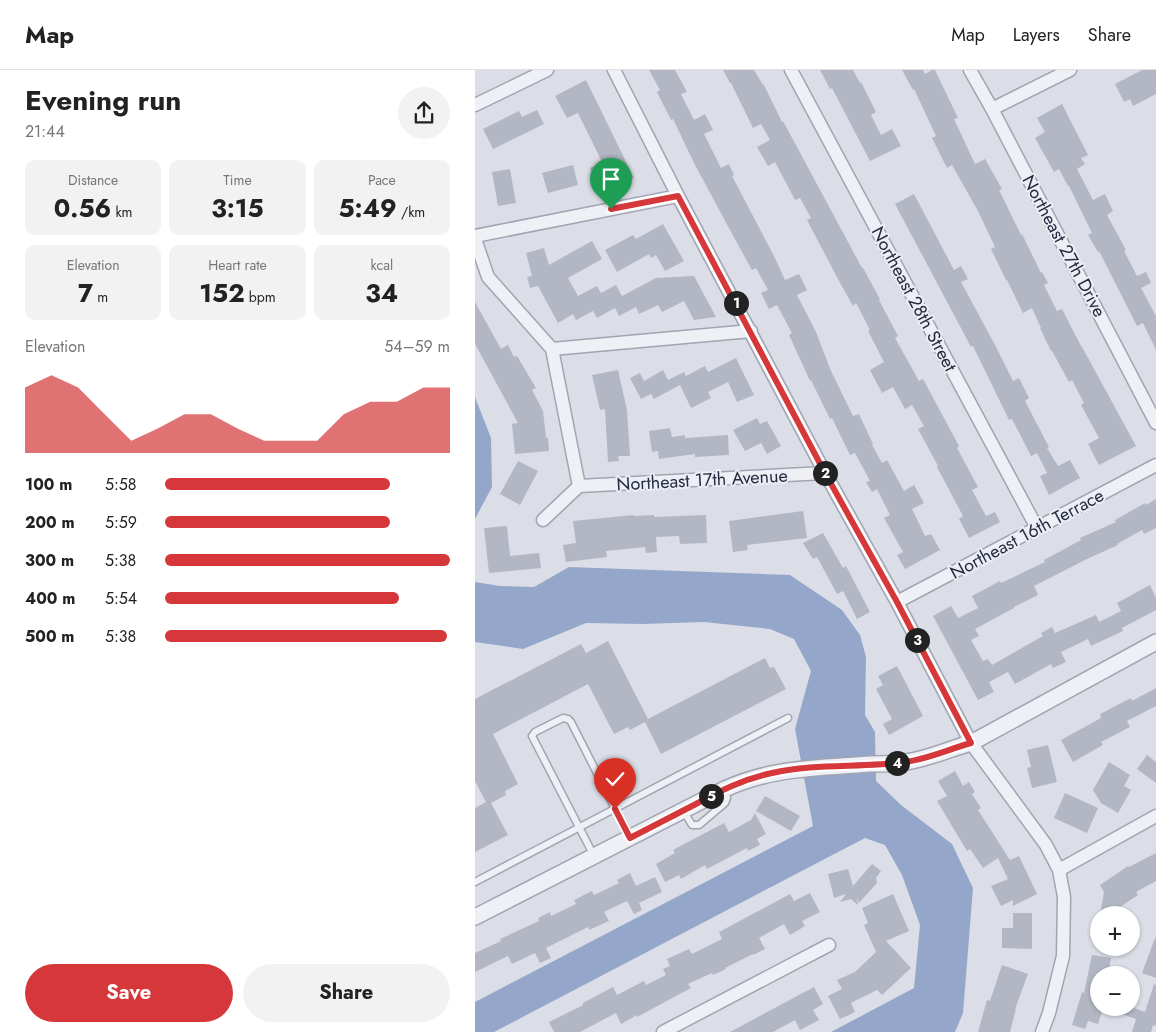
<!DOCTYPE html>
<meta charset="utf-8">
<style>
body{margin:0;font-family:Jost,sans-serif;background:#f2f2f2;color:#222;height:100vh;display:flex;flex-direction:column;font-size:19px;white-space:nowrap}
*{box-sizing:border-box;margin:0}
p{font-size:16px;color:#767676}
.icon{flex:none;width:28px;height:28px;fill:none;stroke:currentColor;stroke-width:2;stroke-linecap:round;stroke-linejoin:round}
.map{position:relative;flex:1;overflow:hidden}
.side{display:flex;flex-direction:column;background:#fff;width:475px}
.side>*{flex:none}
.buttons{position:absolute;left:615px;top:836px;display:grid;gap:10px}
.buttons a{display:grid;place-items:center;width:50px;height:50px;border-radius:50%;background:#fff;box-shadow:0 1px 4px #0004;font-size:25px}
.pin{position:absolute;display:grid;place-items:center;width:42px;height:42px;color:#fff;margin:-51px -21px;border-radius:50% 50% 50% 0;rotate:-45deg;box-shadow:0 0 5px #0007}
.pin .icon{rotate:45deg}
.km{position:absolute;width:25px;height:25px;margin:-12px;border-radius:50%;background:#222;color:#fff;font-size:14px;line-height:25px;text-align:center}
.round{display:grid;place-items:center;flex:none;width:52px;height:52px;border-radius:26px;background:#f2f2f2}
.head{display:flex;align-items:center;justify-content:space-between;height:85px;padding:0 25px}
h1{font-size:28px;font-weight:700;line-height:38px}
.metrics{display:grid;grid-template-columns:repeat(3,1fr);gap:8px;height:85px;padding:5px 25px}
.metrics div{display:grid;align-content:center;border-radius:10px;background:#f2f2f2;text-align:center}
.metrics b{font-size:25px;font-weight:700}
.metrics small{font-size:14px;font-weight:400}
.metrics p{font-size:14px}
.chart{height:140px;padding:10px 25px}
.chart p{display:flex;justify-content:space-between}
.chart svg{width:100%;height:90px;margin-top:5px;fill:#d5373a;opacity:.7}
.action{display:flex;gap:10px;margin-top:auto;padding:10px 25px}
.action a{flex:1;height:58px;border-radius:30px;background:#d5373a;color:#fff;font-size:20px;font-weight:700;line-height:58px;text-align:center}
.action a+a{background:#f2f2f2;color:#222}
ul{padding:0 25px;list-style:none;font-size:16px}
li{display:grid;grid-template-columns:80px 60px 1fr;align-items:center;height:38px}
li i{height:12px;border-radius:6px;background:#d5373a}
header{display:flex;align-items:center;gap:30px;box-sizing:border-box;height:70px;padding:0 25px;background:#fff;border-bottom:1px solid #e0e0e0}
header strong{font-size:24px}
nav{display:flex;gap:28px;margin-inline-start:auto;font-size:18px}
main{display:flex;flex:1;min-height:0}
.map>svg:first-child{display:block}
.water{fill:#94a7ca}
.building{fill:#b3b7c4}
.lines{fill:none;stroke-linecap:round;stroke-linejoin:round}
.service-casing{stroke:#a1a4b1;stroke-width:9}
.minor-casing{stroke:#a1a4b1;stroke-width:15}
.tertiary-casing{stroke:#a1a4b1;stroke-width:18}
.service{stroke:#eef0f5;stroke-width:6}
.minor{stroke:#eef0f5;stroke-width:12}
.tertiary{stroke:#eef0f5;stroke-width:15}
.route-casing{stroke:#fff;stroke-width:10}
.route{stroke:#d5373a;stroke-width:6}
.labels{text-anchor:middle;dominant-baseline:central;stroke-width:4;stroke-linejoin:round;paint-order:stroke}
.street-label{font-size:18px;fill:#252a3e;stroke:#ebeef5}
</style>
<header>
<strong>Map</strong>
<nav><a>Map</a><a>Layers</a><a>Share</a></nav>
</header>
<main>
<section class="side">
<div class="head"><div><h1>Evening run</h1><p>21:44</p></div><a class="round"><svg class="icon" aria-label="share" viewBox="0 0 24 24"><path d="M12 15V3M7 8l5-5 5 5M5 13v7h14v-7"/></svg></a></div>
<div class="metrics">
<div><p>Distance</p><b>0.56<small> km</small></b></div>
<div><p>Time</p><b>3:15</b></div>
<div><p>Pace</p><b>5:49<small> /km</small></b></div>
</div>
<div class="metrics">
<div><p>Elevation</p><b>7<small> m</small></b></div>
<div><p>Heart rate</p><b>152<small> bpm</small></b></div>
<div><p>kcal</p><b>34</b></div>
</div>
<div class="chart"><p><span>Elevation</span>54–59 m</p>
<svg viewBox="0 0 160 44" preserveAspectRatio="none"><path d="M0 44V12L10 6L20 12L30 25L40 38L50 32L60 25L70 25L80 32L90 38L100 38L110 38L120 25L130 19L140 19L150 12L160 12V44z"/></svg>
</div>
<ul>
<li><b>100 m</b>5:58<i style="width:79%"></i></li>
<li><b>200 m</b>5:59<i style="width:79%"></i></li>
<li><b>300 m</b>5:38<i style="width:100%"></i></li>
<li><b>400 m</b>5:54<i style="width:82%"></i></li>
<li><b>500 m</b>5:38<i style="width:99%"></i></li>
</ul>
<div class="action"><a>Save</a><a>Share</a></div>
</section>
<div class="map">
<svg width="681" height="962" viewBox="0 0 681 962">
<rect width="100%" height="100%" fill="#dcdee7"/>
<path class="water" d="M 0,327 L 16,368 L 17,417 L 0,449 Z
M 94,497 L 315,505 L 367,540 L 385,565 L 391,587 L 390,645 L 400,662 L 401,711 L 426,735 L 477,774 L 498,818 L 488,943 L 480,962 L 356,962 L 439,918 L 445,855 L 427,805 L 410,775 L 390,768 L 19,962 L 0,962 L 0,932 L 338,756 L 320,659 L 336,601 L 319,569 L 295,559 L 229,552 L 167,554 L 111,553 L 48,579 L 0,572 L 0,512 L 25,516 L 59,517 Z"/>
<path class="building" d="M 174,0 L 200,0 L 212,22 L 206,24 L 219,50 L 230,44 L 238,60 L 229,64 L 246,98 L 254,94 L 259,105 L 257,106 L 300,188 L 310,210 L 324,204 L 332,220 L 322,225 L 341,262 L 356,301 L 378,346 L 384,344 L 398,374 L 397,375 L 407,393 L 412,390 L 429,421 L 439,415 L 449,433 L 437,439 L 450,466 L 456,464 L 465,480 L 430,499 L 422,485 L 428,482 L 409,448 L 415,445 L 402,419 L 397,422 L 391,412 L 395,411 L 380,383 L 375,385 L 357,348 L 355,349 L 336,310 L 335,311 L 314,265 L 317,263 L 302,235 L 294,239 L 286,223 L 293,220 L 281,198 L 277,200 L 255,160 L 219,93 L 198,49 L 196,50 L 182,22 L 185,20 Z
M 248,0 L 279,0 L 288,15 L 289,15 L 307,52 L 308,51 L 387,198 L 388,198 L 405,229 L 404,230 L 423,266 L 420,268 L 444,311 L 448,309 L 484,376 L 482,378 L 503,417 L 497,420 L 511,446 L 520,442 L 525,452 L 494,468 L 484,449 L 488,446 L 462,397 L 463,396 L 443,359 L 449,356 L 437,335 L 430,339 L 418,317 L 407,323 L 395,300 L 409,292 L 393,261 L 395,260 L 381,233 L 378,236 L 364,211 L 332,150 L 336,148 L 325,128 L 320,130 L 300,92 L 293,96 L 282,77 L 295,70 L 286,54 L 278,58 L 256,13 L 255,13 Z
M 345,0 L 378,0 L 385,13 L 386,12 L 401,42 L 396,45 L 406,65 L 417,59 L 426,76 L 395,91 L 357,18 L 355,19 Z
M 427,0 L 448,0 L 450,4 L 457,0 L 460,0 L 483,48 L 479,49 L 500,94 L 510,89 L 527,119 L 524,120 L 546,165 L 547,164 L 566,203 L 567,202 L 573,213 L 569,215 L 582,241 L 587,239 L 606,276 L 606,275 L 661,376 L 624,395 L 613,374 L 624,368 L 606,335 L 609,333 L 597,310 L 594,312 L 577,281 L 576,281 L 565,258 L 566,258 L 557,238 L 548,243 L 532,210 L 531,210 L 516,179 L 520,177 L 503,141 L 477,95 L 472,98 L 457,68 L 461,66 L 439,19 L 438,20 Z
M 667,0 L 681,0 L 681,24 L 658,36 L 655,29 L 649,32 L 640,14 Z
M 111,10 L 159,108 L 147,114 L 143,106 L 123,116 L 115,98 L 127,92 L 103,43 L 92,48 L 80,26 Z
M 587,34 L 613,85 L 606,88 L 610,94 L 602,99 L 618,130 L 630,124 L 638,141 L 632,145 L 651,180 L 649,181 L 662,206 L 671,202 L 676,213 L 666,218 L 681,246 L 681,280 L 668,253 L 662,256 L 624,181 L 623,182 L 613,165 L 617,163 L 594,116 L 593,116 L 584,99 L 579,102 L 560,68 L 570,62 L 562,48 Z
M 62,40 L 69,54 L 18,79 L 8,59 L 44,41 L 47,47 Z
M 98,95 L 103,115 L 73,123 L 67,103 Z
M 35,99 L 41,133 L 23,136 L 17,102 Z
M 439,124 L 479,200 L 486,196 L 493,209 L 486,212 L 519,273 L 538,311 L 544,308 L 554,328 L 550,331 L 574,377 L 572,378 L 583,396 L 595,390 L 605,408 L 574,425 L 565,406 L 572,403 L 562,383 L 556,386 L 537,349 L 534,350 L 498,276 L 496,277 L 420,134 Z
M 188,154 L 209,191 L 190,201 L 181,185 L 176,188 L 174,184 L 142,202 L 130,180 L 158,165 L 161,169 Z
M 117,171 L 127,189 L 93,208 L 103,226 L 122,216 L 126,223 L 141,215 L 147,226 L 181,208 L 219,206 L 241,247 L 219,250 L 209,231 L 187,242 L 183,235 L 164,244 L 161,237 L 144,246 L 140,238 L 122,248 L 118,241 L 101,250 L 98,244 L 83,253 L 63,216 L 55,218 L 52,207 L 57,206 L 51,183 L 69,178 L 74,195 Z
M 0,232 L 26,279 L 33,275 L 39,287 L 42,286 L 61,318 L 57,320 L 68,341 L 71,368 L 73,368 L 74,381 L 40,384 L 37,354 L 43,353 L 0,274 Z
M 261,288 L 279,325 L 262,332 L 253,312 L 233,322 L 236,328 L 216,338 L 205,315 L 179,329 L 176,324 L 166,329 L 155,308 L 165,303 L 169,311 L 188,300 L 193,310 L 209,302 L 211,306 L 230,296 L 233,302 Z
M 143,300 L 152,340 L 155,386 L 143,386 L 144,391 L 133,392 L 130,339 L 125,340 L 117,305 Z
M 282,348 L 285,354 L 292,351 L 306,376 L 292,384 L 286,373 L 270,381 L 258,360 Z
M 195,358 L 197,367 L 210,365 L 210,368 L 253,365 L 254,385 L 220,387 L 220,384 L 184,389 L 183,381 L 177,382 L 174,361 Z
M 43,391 L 63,401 L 45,435 L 25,424 Z
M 681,429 L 681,458 L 669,464 L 667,460 L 642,474 L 643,475 L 614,488 L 559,516 L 563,525 L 539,537 L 539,538 L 500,559 L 504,566 L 496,570 L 508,591 L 513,589 L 517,595 L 568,566 L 566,563 L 577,557 L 580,563 L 621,545 L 624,552 L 646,541 L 642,533 L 675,515 L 681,528 L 681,540 L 647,558 L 648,561 L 616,576 L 613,569 L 586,582 L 591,592 L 578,598 L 576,594 L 540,614 L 533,602 L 514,612 L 519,622 L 503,630 L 458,546 L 476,536 L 483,548 L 503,538 L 497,526 L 525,511 L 526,513 L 570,492 L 569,490 L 606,470 L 605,468 L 641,452 L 640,450 L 670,433 L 671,435 Z
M 328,441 L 332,468 L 272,475 L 273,480 L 258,482 L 254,451 Z
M 159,445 L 159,446 L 179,445 L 179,447 L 231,445 L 232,473 L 205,474 L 204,466 L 181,467 L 182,482 L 171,483 L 170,477 L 131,481 L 132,487 L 91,492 L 88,475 L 101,473 L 98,451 Z
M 32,456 L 35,486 L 64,483 L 66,498 L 14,503 L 9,458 Z
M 348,463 L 368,498 L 371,496 L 395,542 L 382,549 L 368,521 L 362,524 L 342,487 L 338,489 L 328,473 Z
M 133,571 L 173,649 L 290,588 L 295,598 L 299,597 L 311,619 L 186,684 L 170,652 L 155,660 L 153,657 L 139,664 L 113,614 L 18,664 L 43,714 L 30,721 L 31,725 L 16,733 L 33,765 L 0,782 L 0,738 L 11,732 L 0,711 L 0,629 L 106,574 L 111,583 Z
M 422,596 L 448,646 L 414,665 L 408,654 L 417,649 L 401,619 L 408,615 L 403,606 Z
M 681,618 L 681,636 L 652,651 L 655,657 L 626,672 L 628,675 L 598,692 L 586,670 L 626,648 L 625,644 L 656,628 L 657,631 Z
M 573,675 L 582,712 L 557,718 L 552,698 L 556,697 L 552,680 Z
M 672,685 L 681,692 L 681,713 L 662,699 Z
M 634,692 L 655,705 L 649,716 L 656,720 L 643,743 L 626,733 L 618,720 Z
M 480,701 L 488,716 L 494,712 L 500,722 L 497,724 L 506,738 L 503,740 L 535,790 L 544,786 L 562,824 L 538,836 L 538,830 L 526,836 L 516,816 L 533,809 L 523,788 L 508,798 L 495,779 L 492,781 L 462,731 L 472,726 L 463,711 Z
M 590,723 L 623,738 L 612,763 L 579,748 Z
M 290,726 L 325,746 L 316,761 L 281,741 Z
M 280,743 L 291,764 L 282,769 L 285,775 L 273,781 L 272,778 L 232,799 L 230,795 L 206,809 L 204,805 L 190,812 L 181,794 L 200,783 L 198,780 L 249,753 L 254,762 L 276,750 Z
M 681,783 L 681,811 L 661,822 L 663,825 L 633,845 L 625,845 L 629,822 L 625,815 L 653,796 L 654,797 Z
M 397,794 L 406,801 L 401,808 L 402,813 L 384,833 L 382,827 L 383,835 L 376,829 L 365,832 L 371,824 L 359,828 L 353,804 L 373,799 L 378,816 Z
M 155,803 L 161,816 L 180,807 L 187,822 L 164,833 L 167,840 L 159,844 L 152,831 L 129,842 L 134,851 L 114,860 L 113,857 L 71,878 L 76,888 L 65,893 L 60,883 L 37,894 L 33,886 L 0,902 L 0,883 L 26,871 L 25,869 L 64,851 L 63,848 L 75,842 L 76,846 L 101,834 L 99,830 L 117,821 L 119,825 L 144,813 L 142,810 Z
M 335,823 L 345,842 L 327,851 L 330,856 L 315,865 L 309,854 L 284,868 L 290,879 L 278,885 L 278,884 L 250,898 L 251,899 L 238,905 L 237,903 L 213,914 L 216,918 L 162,947 L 162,945 L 146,954 L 141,943 L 105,962 L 79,962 L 74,952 L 108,935 L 108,933 L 138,917 L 142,925 L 169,911 L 171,915 L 191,905 L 188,899 L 195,896 L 192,889 L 214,879 L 217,884 L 247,869 L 244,862 L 315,824 L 319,831 Z
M 418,824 L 434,861 L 411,871 L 436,898 L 407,925 L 402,920 L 376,933 L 380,942 L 365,949 L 353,926 L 367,919 L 362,910 L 380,902 L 401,882 L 389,855 L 393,853 L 387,838 Z
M 538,843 L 557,843 L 557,879 L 527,878 L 527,858 L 538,858 Z
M 680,868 L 681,868 L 681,908 L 667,903 Z
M 617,885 L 636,888 L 633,905 L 624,905 L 624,938 L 628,938 L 623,954 L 613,951 L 610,959 L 597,955 L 607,922 L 609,923 Z
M 527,895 L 553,904 L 540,939 L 541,939 L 535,962 L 503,962 L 512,930 L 515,931 Z
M 679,914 L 681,915 L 681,956 L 678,955 L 676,962 L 657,962 L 661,949 L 638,941 L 639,938 L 656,937 L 670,942 Z
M 339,917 L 348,934 L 338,940 L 344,950 L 325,960 L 320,950 L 298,962 L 255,962 Z"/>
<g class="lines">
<g class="service-casing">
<path id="service" d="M 208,740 L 217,755 L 224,755 L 250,733 L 252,728 L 250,720
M 119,786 L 57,666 L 60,662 L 88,648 L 93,649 L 96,652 L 155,768
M 0,812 L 313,648"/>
</g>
<g class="minor-casing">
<path id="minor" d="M 139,0 L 203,126 L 350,403 L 422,532 L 496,673 L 571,775 L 584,800 L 589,827 L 588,886 L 574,943 L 567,962
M 316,0 L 562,458
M 495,0 L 517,39 L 681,353
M 0,35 L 72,0
M 517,39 L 595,0
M 0,166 L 203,126
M 0,169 L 13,207 L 77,279 L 104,416 L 68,450
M 77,279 L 276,261
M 104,416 L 350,403
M 422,532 L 681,395
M 584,800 L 681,746
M 188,962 L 354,875"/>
</g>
<g class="tertiary-casing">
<path id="tertiary" d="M 0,847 L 250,719 C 298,697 344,698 396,694 C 407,694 419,694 430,692 C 453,689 474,679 496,673 L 681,572"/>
</g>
<use href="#service" class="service"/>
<use href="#minor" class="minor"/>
<use href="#tertiary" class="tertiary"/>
</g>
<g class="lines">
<g class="route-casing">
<path id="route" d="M 136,139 L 203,126 L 350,403 L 422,532 L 496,673 C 474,679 453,689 430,692 C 386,698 340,693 297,703 C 268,709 245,721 219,735 C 198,746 176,757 155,768 L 140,739"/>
</g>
<use href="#route" class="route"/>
</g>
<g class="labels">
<g class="street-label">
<text transform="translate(589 176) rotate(62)">Northeast 27th Drive</text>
<text transform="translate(439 229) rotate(62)">Northeast 28th Street</text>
<text transform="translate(227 410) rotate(-3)">Northeast 17th Avenue</text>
<text transform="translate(552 464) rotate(-28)">Northeast 16th Terrace</text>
</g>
</g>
</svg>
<div class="buttons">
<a>+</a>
<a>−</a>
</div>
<div class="pin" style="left:136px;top:139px;background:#1e9e55"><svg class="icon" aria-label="arrive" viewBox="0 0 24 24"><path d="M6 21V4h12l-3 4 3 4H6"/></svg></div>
<div class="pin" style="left:140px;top:739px;background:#d93025"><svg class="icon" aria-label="check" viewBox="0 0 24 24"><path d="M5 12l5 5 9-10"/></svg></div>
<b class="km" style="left:261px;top:233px">1</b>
<b class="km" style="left:350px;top:403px">2</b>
<b class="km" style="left:442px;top:570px">3</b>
<b class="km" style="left:422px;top:693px">4</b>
<b class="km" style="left:236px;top:726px">5</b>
</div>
</main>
